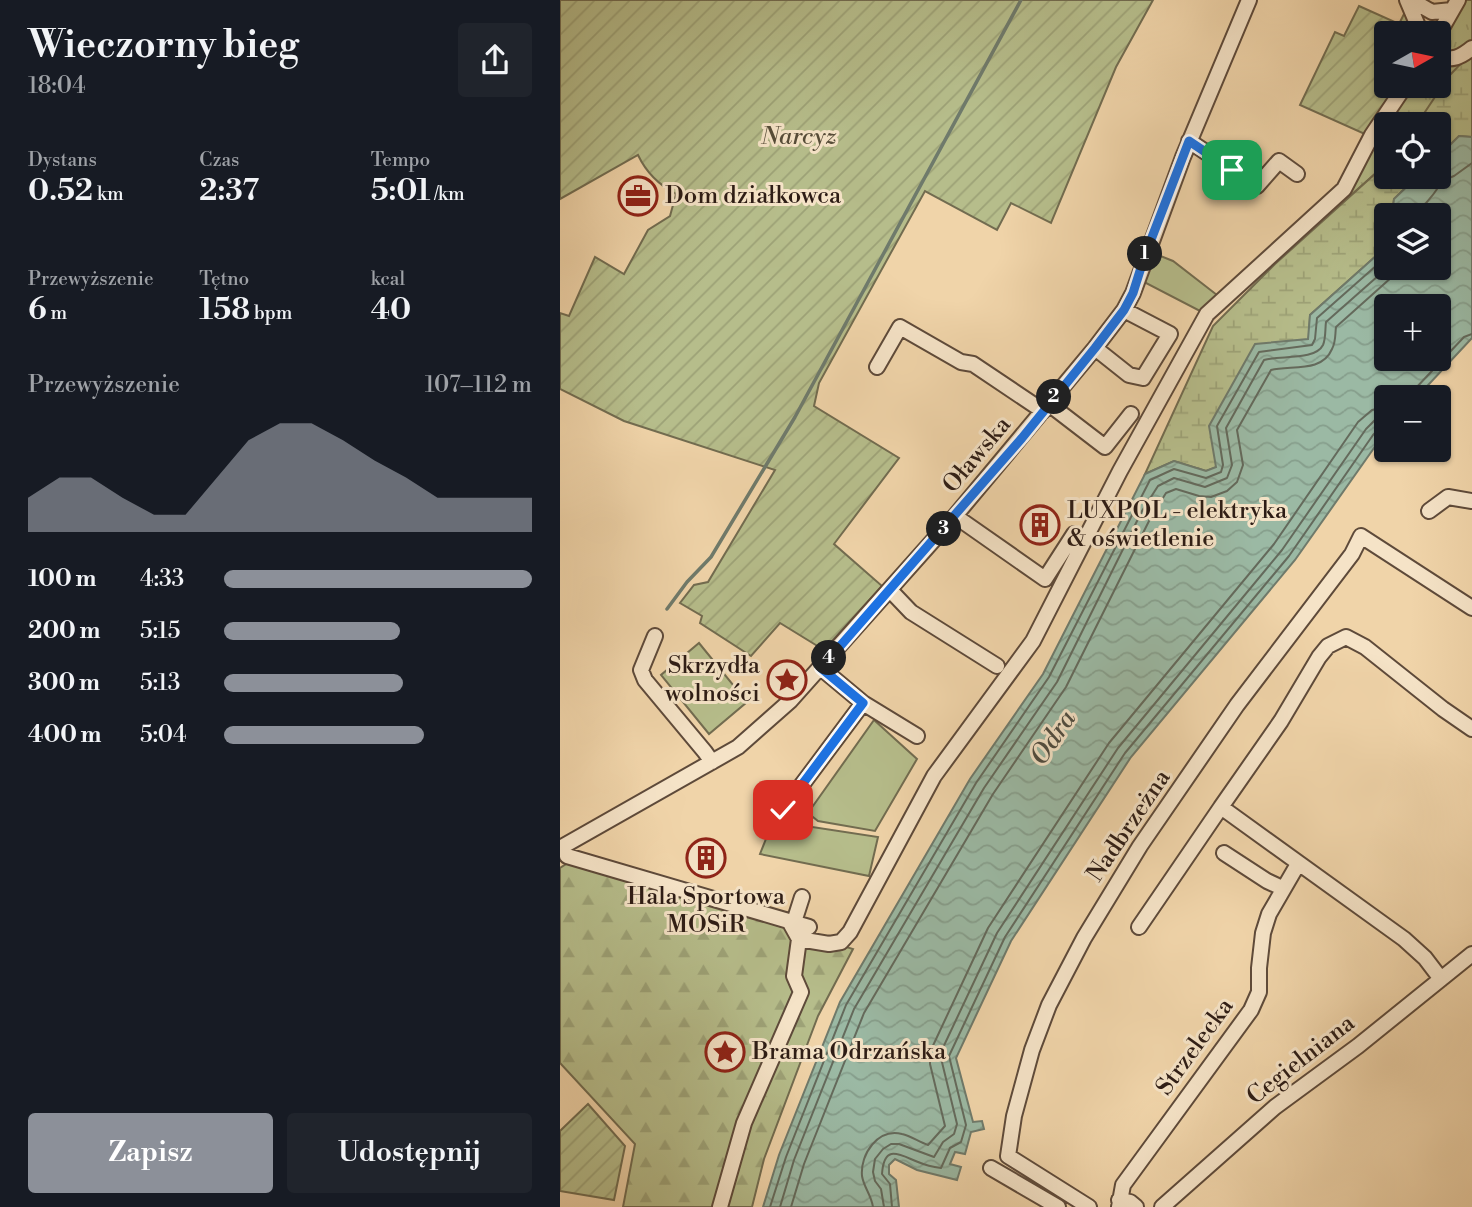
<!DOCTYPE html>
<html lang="pl">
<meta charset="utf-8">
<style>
body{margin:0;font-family:"Libre Bodoni",serif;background:#20242c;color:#f1f3f6;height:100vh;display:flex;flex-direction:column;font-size:26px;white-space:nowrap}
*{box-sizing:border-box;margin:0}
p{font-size:23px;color:#9ea1a6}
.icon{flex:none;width:38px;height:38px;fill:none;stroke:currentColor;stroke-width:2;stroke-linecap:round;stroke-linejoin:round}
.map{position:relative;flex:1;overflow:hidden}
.panel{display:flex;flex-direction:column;background:#171b24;width:560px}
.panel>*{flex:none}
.needle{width:46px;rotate:81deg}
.fabs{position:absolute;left:814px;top:21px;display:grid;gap:14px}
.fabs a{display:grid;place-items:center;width:77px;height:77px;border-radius:7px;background:#171b24;box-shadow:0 2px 5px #0004;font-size:35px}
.pin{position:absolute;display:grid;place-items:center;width:60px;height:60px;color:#fff;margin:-30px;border-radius:14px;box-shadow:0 4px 10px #0006}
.km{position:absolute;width:35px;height:35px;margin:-18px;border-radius:50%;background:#222;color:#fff;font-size:19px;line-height:35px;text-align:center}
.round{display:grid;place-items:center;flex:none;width:74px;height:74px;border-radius:7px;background:#20242c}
.summary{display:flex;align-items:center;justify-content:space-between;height:119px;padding:0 28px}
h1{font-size:38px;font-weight:600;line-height:52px}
.stats{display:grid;grid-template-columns:repeat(3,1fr);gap:10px;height:119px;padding:7px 28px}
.stats div{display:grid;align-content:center}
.stats b{font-size:30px;font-weight:600}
.stats small{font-size:19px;font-weight:400}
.stats p{font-size:19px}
.chart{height:196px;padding:14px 28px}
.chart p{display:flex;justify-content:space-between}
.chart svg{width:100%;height:126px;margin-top:7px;fill:#8c9099;opacity:.7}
.cta{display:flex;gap:14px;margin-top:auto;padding:14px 28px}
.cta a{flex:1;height:80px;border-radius:7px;background:#8c9099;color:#fff;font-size:28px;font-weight:600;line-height:80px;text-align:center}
.cta a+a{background:#20242c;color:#f1f3f6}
ul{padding:0 28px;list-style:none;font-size:23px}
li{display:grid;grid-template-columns:112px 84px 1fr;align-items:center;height:52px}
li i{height:18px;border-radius:9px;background:#8c9099}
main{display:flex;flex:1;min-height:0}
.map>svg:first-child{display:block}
.grass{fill:url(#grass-tufts);stroke:#726c50;stroke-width:2}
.forest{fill:url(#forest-firs);stroke:#726c50;stroke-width:2}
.wetland{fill:url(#wetland-marsh);stroke:#726c50;stroke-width:2}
.park{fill:#b6bd8b;stroke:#726c50;stroke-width:2}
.garden{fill:url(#garden-furrows);stroke:#726c50;stroke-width:2}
.water{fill:url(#water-waves);stroke:#6f7a6b;stroke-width:2;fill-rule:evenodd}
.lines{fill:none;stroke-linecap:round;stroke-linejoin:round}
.shore{stroke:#646a5c;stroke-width:2}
.stream{stroke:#6f7a6b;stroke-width:3.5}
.minor-casing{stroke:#5e4a3a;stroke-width:18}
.minor{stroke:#f5e3c7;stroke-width:14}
.route-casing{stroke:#fff;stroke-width:14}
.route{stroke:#1a73e8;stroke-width:9}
.labels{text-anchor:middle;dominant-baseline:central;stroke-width:6;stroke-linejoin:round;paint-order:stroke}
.park-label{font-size:24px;font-style:italic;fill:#564c38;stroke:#f5e3c7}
.poi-label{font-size:24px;fill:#2d1c15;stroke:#f5e3c7;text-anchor:start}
.street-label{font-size:24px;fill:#2d1c15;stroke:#f5e3c7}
.water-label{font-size:26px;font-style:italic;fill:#4e4b40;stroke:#f5e3c7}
</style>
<main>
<section class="panel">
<div class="summary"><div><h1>Wieczorny bieg</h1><p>18:04</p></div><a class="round"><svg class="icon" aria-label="share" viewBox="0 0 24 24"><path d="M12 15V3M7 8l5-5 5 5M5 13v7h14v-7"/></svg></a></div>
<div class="stats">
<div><p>Dystans</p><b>0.52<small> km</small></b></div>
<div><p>Czas</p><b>2:37</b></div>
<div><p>Tempo</p><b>5:01<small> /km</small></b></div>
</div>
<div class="stats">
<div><p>Przewyższenie</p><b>6<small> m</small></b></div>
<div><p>Tętno</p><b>158<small> bpm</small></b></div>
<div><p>kcal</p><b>40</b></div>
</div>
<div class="chart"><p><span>Przewyższenie</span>107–112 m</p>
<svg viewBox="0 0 160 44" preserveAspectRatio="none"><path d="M0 44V32L10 25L20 25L30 32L40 38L50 38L60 25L70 12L80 6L90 6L100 12L110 19L120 25L130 32L140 32L150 32L160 32V44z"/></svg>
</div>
<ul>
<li><b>100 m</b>4:33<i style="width:100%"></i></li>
<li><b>200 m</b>5:15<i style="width:57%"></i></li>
<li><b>300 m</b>5:13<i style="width:58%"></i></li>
<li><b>400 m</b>5:04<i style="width:65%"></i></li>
</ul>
<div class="cta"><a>Zapisz</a><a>Udostępnij</a></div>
</section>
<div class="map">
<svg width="912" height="1207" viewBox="0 0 912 1207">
<defs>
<pattern id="grass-tufts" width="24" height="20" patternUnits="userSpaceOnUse" patternTransform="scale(1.75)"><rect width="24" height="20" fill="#b6bd8b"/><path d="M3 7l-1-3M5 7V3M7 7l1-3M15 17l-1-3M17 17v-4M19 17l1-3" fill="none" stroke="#9da277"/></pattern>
<pattern id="forest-firs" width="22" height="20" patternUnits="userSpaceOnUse" patternTransform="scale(1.75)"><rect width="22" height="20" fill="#b6bd8b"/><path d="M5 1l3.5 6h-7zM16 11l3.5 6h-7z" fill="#9da277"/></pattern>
<pattern id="wetland-marsh" width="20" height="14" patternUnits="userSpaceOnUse" patternTransform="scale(1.75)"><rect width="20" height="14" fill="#b6bd8b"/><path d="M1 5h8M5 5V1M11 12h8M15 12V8" fill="none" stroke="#9da277"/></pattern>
<pattern id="garden-furrows" width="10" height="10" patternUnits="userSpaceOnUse" patternTransform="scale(1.75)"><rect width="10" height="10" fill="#b6bd8b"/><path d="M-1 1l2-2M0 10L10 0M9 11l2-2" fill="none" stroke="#9da277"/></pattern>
<pattern id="water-waves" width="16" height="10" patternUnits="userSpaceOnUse" patternTransform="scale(1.75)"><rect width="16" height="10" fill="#9bb9a4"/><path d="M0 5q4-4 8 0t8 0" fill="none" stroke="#869e8c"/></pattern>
</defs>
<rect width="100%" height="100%" fill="#f0d4a9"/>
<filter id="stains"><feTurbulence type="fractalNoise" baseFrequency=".00286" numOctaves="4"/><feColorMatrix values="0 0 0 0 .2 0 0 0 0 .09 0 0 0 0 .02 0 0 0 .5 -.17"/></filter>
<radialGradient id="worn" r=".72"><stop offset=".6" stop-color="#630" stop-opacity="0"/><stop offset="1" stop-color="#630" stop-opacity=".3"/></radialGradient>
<path class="grass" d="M 902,0 L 912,0 L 912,43 L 901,53 L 879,53 L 879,39 Z
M 909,55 L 857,124 L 826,124 L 826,164 L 790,196 L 787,194 L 817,135 L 849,86 L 878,86 L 879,60 Z"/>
<path class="forest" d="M 11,861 L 293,949 L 258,1016 L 204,1159 L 192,1207 L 63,1207 L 75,1144 L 0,1063 L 0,868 Z"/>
<path class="wetland" d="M 912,52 L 912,137 L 899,136 L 879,156 L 878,124 L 857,124 L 889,76 Z
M 826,164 L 826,177 L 857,177 L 834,199 L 832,215 L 826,215 L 826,247 L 750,315 L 749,339 L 657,467 L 646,471 L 614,461 L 585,474 L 653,326 L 715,264 Z"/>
<path class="park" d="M 593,253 L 613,261 L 657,295 L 640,311 L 584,282 Z
M 139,643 L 187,702 L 149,734 L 101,675 Z
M 314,720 L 357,759 L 315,831 L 258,821 L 248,813 Z
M 213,821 L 318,837 L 309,876 L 200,854 Z"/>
<path class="garden" d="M 0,0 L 593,0 L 556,67 L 491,223 L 451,203 L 437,230 L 365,191 L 259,383 L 254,406 L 339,458 L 274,544 L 322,586 L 264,650 L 220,623 L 191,656 L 140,623 L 142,616 L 120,603 L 134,585 L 148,582 L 215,470 L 64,421 L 0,389 L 0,313 L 9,316 L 35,257 L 64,274 L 88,230 L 110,216 L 116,194 C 99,185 86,172 78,155 L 0,199 Z
M 799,6 L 839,24 L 845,12 L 853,33 L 826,33 L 826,86 L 837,86 L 807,135 L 740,105 L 775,32 L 784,36 Z
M 28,1104 L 65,1146 L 54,1200 L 0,1191 L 0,1131 Z"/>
<path class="water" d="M 899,136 L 912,137 L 912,338 L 857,397 L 826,397 L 826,431 L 735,560 L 571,757 L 451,941 L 396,1058 L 413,1122 L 422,1121 L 424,1129 L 411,1132 L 405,1154 L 395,1152 L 390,1164 L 401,1167 L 397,1180 L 357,1170 L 335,1159 L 329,1165 L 329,1174 L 336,1180 L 339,1207 L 203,1207 L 219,1155 L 280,1002 L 410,779 L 483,674 L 585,474 L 614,461 L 646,471 L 656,467 L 649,426 L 695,344 L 748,339 L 750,315 L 826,247 L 826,268 L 878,268 L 878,215 L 832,215 L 834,199 L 857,177 L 878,177 L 879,156 ZM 826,306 L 878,306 L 878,359 L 826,359 Z"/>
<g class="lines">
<path class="shore" d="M 859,215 C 863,202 876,196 881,181 L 894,176 L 912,163
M 853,397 L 854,390 L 904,337 L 912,334
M 210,1207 L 226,1157 L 286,1005 L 416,783 L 489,677 L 590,480 L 614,469 L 646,478 L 661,472 L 663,465 L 657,426 L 699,352 L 752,345 L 755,339 L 757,318 L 826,257
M 220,1207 L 234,1160 L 294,1009 L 424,788 L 497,682 L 582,511 L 598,486 L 614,478 L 645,487 L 667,478 L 672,465 L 666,428 L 704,360 C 719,355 755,361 763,345 C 766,338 765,329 766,322 L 827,268
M 231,1207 L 244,1164 L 304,1013 L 433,794 L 506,687 L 591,517 L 606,493 L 616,489 L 639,496 L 651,497 L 667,491 L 677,482 L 683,465 L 677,430 L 711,370 C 731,365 762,373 772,349 C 776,342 775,334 776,327 L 842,268
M 313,1207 C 311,1194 304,1188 302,1176 C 300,1154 318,1128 342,1134 C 351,1136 359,1142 368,1145 L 385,1126 L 370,1064 L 370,1052 L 428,928 L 549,743 L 714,544 L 798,422 L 812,410 L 826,407
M 324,1207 L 321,1189 L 315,1181 L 313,1172 L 315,1159 L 323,1149 L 331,1144 L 339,1144 L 374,1157 L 383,1142 L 394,1134 L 397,1124 L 380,1054 L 437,933 L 558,748 L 722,550 L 806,429 L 816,419 L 826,418
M 332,1207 L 330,1184 L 322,1174 C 324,1143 340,1155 358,1162 C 365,1165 373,1167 381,1168 L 390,1148 L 401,1142 L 406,1125 L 389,1056 L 445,937 L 565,753 L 729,556 L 813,435 L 820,428 L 826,426"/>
<path class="stream" d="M 107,609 L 127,582 L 151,557 L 235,417 L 461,0"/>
<g class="minor-casing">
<path id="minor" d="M 847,0 L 861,33
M 851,0 L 872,12 L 892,10
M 878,35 L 898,0
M 878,57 C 893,61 901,57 912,48
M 629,141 L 697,186 L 719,161 L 737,174
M 535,348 L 569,375 L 583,378 L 610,334 L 564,310
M 317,367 L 340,327 L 401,362 L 413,364 L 483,411
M 489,404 L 545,447 L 571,414
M 869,511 L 888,497 L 912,501
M 395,516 L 485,579 L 514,534
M 330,590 L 351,612 L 437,666
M 95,636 L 81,670 L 85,680 L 145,752 L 152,762
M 303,703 L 357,736
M 661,807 L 721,721 L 759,657 L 768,646 L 786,637 L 805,647 L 883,709 L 912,729
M 223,810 L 303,703 L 261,668
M 0,848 L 178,747 L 230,701 L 395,516 L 535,348 L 564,310 L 573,293 L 623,157 L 689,0
M 664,853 L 707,881 L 722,888
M 7,856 L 249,927
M 234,922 L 242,897
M 579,927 L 661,807 L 844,939 L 865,958 L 881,979
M 239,939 L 269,944 L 281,942 L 290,932 L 374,776 L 473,641 L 560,471 L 647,314 L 784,189 L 812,135 L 845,86
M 431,1168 L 498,1207
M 559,1200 L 570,1202 L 576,1207
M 160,1207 L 184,1123 L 241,992 L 234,976 L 239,939 L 229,921
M 529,1207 L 448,1156 L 454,1116 L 472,1050 L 489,1005 L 524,938 L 580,846 L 677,705 L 792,554 L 801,536 L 912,608
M 559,1207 L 563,1185 L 691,1010 L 699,992 L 699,968 L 703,933 L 709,914 L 738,864
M 602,1207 L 715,1107 L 798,1046 L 912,954"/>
</g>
<use href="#minor" class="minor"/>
</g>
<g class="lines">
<g class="route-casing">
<path id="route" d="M 223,810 L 303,703 L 261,668 L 462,438 L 535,348 L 564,310 L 573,293 L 584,258 L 629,141 L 672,170"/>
</g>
<use href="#route" class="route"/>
</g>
<defs>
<g id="office-ring" transform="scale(2.0125)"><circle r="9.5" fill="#f5e3c7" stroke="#8f2418" stroke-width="1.5"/><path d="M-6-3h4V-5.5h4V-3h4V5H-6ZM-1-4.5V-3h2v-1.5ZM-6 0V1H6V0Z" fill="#8f2418"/></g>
<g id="building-ring" transform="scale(2.0125)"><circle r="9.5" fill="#f5e3c7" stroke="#8f2418" stroke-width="1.5"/><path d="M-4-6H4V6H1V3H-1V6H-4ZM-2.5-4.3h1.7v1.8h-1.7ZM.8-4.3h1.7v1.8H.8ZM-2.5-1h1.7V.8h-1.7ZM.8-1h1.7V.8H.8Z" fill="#8f2418"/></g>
<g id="sight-ring" transform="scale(2.0125)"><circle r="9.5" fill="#f5e3c7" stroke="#8f2418" stroke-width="1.5"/><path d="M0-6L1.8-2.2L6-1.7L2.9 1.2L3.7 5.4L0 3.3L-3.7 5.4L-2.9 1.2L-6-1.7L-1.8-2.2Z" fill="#8f2418"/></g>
</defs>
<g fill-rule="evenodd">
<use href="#office-ring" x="78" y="196"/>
<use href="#building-ring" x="480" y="525"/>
<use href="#sight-ring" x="227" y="680"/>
<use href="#building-ring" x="146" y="858"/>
<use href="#sight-ring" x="165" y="1052"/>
</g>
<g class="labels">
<g class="park-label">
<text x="239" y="137">Narcyz</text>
</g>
<g class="poi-label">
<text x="105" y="196">Dom działkowca</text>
<text x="507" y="511">LUXPOL - elektryka<tspan x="507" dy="28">&amp; oświetlenie</tspan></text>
<text x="200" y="666" text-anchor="end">Skrzydła<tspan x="200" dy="28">wolności</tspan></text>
<text x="146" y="897" text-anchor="middle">Hala Sportowa<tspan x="146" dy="28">MOSiR</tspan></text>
<text x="192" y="1052">Brama Odrzańska</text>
</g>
<g class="street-label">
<text transform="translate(417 455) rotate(-50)">Oławska</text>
<text transform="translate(569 826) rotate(-56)">Nadbrzeżna</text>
<text transform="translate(635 1047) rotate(-54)">Strzelecka</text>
<text transform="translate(741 1060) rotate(-38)">Cegielniana</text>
</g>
<g class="water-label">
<text transform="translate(493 738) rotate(-56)">Odra</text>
</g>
</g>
<rect width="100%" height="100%" filter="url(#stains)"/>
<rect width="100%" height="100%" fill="url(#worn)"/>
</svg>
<div class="fabs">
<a><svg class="needle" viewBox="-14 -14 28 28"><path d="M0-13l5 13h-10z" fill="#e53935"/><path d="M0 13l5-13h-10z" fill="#9ea1a6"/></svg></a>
<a><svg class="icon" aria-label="locate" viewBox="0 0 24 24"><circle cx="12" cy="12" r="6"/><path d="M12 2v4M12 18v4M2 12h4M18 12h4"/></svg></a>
<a><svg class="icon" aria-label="layers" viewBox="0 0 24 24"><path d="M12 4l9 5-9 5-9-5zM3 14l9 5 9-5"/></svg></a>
<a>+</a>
<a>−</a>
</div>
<div class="pin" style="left:672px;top:170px;background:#1e9e55"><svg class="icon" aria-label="arrive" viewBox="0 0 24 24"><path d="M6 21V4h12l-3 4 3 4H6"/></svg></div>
<div class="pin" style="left:223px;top:810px;background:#d93025"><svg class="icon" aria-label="check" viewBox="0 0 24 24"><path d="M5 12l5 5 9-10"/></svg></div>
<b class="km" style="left:585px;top:254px">1</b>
<b class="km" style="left:494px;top:397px">2</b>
<b class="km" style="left:384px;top:529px">3</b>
<b class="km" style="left:269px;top:658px">4</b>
</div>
</main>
